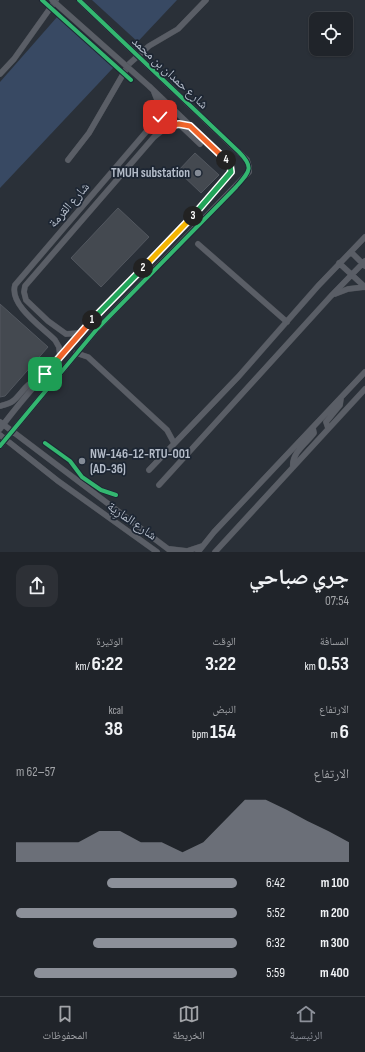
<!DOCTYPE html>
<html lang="ar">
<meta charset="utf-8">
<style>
body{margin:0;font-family:"Sofia Sans Condensed","Noto Naskh Arabic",sans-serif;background:#2d3036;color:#f1f3f6;direction:rtl;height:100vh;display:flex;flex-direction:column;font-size:15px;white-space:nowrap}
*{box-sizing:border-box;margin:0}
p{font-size:13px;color:#a2a4a8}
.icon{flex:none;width:22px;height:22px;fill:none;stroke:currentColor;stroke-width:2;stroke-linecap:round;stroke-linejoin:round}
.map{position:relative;height:552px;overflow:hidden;direction:ltr}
.sheet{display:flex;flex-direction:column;background:#20242a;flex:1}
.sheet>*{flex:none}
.controls{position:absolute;left:309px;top:12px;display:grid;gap:8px}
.controls a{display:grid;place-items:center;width:44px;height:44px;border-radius:8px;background:#20242a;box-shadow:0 1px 3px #0004,0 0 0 1px #3d4147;font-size:20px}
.pin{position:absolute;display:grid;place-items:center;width:34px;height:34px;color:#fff;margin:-17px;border-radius:8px;box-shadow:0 2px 6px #0006}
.km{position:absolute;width:20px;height:20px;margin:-10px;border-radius:50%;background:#222;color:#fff;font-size:11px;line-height:20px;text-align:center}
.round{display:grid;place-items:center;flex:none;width:42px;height:42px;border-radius:12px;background:#2d3036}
.headline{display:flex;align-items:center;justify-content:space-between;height:68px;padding:0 16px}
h1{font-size:22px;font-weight:700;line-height:30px}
.stats{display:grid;grid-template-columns:repeat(3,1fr);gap:6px;height:68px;padding:4px 16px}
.stats div{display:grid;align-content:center}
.stats b{font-size:20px;font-weight:700}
.stats small{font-size:11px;font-weight:400}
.stats p{font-size:11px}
.chart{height:112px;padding:8px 16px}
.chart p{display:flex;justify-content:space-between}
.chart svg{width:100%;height:72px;margin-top:4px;fill:#8c9099;opacity:.7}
ul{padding:0 16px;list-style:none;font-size:13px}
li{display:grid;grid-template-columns:64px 48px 1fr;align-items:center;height:30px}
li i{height:10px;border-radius:5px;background:#8c9099}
.dock{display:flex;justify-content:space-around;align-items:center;height:56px;border-top:1px solid #3d4147;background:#20242a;font-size:11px;color:#a2a4a8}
.dock a{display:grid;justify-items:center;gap:2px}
.dock .current{color:#8c9099}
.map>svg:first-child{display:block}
.water{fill:#384963}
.pier{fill:#2a3038}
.building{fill:#444950;stroke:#52575f}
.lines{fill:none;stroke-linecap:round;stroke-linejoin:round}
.minor-casing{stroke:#484c53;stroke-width:6}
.minor{stroke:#5a5e66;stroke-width:5.5}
.minor-bridge-casing{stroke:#484c53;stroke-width:6;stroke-linecap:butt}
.minor-bridge{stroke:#5a5e66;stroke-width:5.5}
.cycleway-casing{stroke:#1d2633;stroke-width:6}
.cycleway{stroke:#33b770;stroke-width:4}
.split-1-casing{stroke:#fff;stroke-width:8}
.split-2-casing{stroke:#fff;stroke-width:8}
.split-3-casing{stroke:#fff;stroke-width:8}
.split-4-casing{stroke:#fff;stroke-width:8}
.split-5-casing{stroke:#fff;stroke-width:8}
.split-6-casing{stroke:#fff;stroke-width:8}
.split-1{stroke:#f0652b;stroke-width:5}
.split-2{stroke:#22a559;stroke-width:5}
.split-3{stroke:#f5b400;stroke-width:5}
.split-4{stroke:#22a559;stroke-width:5}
.split-5{stroke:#f0652b;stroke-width:5}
.split-6{stroke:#f5b400;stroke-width:5}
.poi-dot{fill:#848b96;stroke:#1d2633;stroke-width:1.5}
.labels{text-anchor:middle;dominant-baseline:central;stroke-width:3.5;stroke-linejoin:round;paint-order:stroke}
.street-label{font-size:13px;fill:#b4bcc9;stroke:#1d2633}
.poi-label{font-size:13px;font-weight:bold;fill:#b4bcc9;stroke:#1d2633;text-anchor:end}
</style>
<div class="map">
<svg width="365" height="552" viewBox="0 0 365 552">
<rect width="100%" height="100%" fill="#2a3038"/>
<path class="water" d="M 72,0 L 177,0 L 0,188 L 0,82 Z"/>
<path class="pier" d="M 69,0 L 92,0 L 139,43 L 115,69 L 56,15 Z"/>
<path class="building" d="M 195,153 L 219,175 L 201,193 L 178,171 Z
M 118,208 L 149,237 L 101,287 L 71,258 Z
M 0,304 L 48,347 L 5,396 L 0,397 Z"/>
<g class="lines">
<g class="minor-casing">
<path id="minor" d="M 0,74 L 14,59 L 56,0
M 156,120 L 160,117 L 165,118 L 167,122 L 165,127
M 179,124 L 200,144
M 68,160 L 89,133 L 129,64 L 149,46 L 178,29 L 206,0
M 198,244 L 287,322
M 351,252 L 365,266
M 339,263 L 365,287
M 335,294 L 348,289 L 365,287
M 80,333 L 66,334 L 48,321 L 26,300 L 24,292 L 25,286 L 154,137 C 165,128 174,121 189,126
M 76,353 L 88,357 L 167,430 L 174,443
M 60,357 L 59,347 L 55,340 C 42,327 9,305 15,285 L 152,125 C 163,109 160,108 154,92
M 0,406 C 4,405 9,404 13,401 C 22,394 26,382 39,380
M 0,422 L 172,552
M 328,428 L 326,422 L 340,405 L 341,398
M 0,429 C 18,404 39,381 60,357 C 115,294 176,235 231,172 L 230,165 L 224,158 L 150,87
M 0,435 L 58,481 L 157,552
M 0,446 L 97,329 L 249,172 L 249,167 L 247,160 L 159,76
M 293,467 C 291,453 307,443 314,433 L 313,428
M 149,470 L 239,376 L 318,286 L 365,237
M 159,485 L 331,296 L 365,261
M 170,549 L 187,551 L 202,546
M 198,552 L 214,532 L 365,372
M 215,552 L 365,389"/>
</g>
<use href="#minor" class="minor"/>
<g class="minor-bridge-casing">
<path id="minor-bridge" d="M 52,0 L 150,87
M 79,0 L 159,76"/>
</g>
<use href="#minor-bridge" class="minor-bridge"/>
<g class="cycleway-casing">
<path id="cycleway" d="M 42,0 L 131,80
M 45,443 L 70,461 L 82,477 L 101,490 L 116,495
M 0,446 L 97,329 L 236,187 C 249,172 255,168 239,152 L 79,0"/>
</g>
<use href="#cycleway" class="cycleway"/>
</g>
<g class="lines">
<g class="split-1-casing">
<path id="split-1" d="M 45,374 L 92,320"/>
</g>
<g class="split-2-casing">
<path id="split-2" d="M 92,320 L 143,268"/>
</g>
<g class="split-3-casing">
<path id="split-3" d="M 143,268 L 193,216"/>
</g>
<g class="split-4-casing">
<path id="split-4" d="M 193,216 L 231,172 L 230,165 L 226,160"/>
</g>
<g class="split-5-casing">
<path id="split-5" d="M 167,126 L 179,124 L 190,126 L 226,160"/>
</g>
<g class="split-6-casing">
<path id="split-6" d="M 160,117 L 166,119 L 167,123 L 165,128 L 167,126"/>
</g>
<use href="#split-1" class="split-1"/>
<use href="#split-2" class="split-2"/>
<use href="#split-3" class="split-3"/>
<use href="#split-4" class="split-4"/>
<use href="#split-5" class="split-5"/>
<use href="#split-6" class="split-6"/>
</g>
<g class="poi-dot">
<circle cx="198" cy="173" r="4"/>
<circle cx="82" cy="461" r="4"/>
</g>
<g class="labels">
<g class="street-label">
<text transform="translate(170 73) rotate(43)">شارع حمدان بن محمد</text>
<text transform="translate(69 205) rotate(-49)">شارع القرمة</text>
<text transform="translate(132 521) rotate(35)">شارع المارِية</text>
</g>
<g class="poi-label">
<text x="190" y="173">TMUH substation</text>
<text x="90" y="454" text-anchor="start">NW-146-12-RTU-001<tspan x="90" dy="15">(AD-36)</tspan></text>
</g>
</g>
</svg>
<div class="controls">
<a><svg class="icon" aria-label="locate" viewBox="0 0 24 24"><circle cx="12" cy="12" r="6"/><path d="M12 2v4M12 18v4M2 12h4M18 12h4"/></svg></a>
</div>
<div class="pin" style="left:45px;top:374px;background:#1e9e55"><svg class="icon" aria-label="arrive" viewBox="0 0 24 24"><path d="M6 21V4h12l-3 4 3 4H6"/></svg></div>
<div class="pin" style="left:160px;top:117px;background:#d93025"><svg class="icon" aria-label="check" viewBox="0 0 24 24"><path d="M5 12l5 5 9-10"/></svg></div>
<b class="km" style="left:92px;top:320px">1</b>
<b class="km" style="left:143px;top:268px">2</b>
<b class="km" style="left:193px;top:216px">3</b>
<b class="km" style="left:226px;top:160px">4</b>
</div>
<section class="sheet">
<div class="headline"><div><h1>جري صباحي</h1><p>07:54</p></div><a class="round"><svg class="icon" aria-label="share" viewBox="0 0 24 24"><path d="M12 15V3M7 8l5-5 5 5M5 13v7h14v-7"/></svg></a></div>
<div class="stats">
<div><p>المسافة</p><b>0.53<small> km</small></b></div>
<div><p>الوقت</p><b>3:22</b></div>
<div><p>الوتيرة</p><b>6:22<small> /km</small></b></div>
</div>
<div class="stats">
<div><p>الارتفاع</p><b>6<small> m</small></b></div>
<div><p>النبض</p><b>154<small> bpm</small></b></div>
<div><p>kcal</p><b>38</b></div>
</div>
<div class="chart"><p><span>الارتفاع</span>57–62 m</p>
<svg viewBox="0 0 160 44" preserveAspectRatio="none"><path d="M0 44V32L10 32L20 32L30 32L40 25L50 25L60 32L70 32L80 38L90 32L100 19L110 6L120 6L130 12L140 19L150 25L160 32V44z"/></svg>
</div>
<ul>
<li><b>100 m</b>6:42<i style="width:59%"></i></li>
<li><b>200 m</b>5:52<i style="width:100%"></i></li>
<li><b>300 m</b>6:32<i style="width:65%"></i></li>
<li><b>400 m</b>5:59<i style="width:92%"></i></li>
</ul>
</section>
<nav class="dock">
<a class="current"><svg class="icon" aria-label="home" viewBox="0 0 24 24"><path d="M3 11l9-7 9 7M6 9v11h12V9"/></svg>الرئيسية</a>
<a><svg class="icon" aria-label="map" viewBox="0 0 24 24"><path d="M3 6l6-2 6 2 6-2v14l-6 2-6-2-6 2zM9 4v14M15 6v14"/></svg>الخريطة</a>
<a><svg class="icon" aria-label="saved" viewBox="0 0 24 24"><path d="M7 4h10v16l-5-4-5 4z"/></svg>المحفوظات</a>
</nav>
